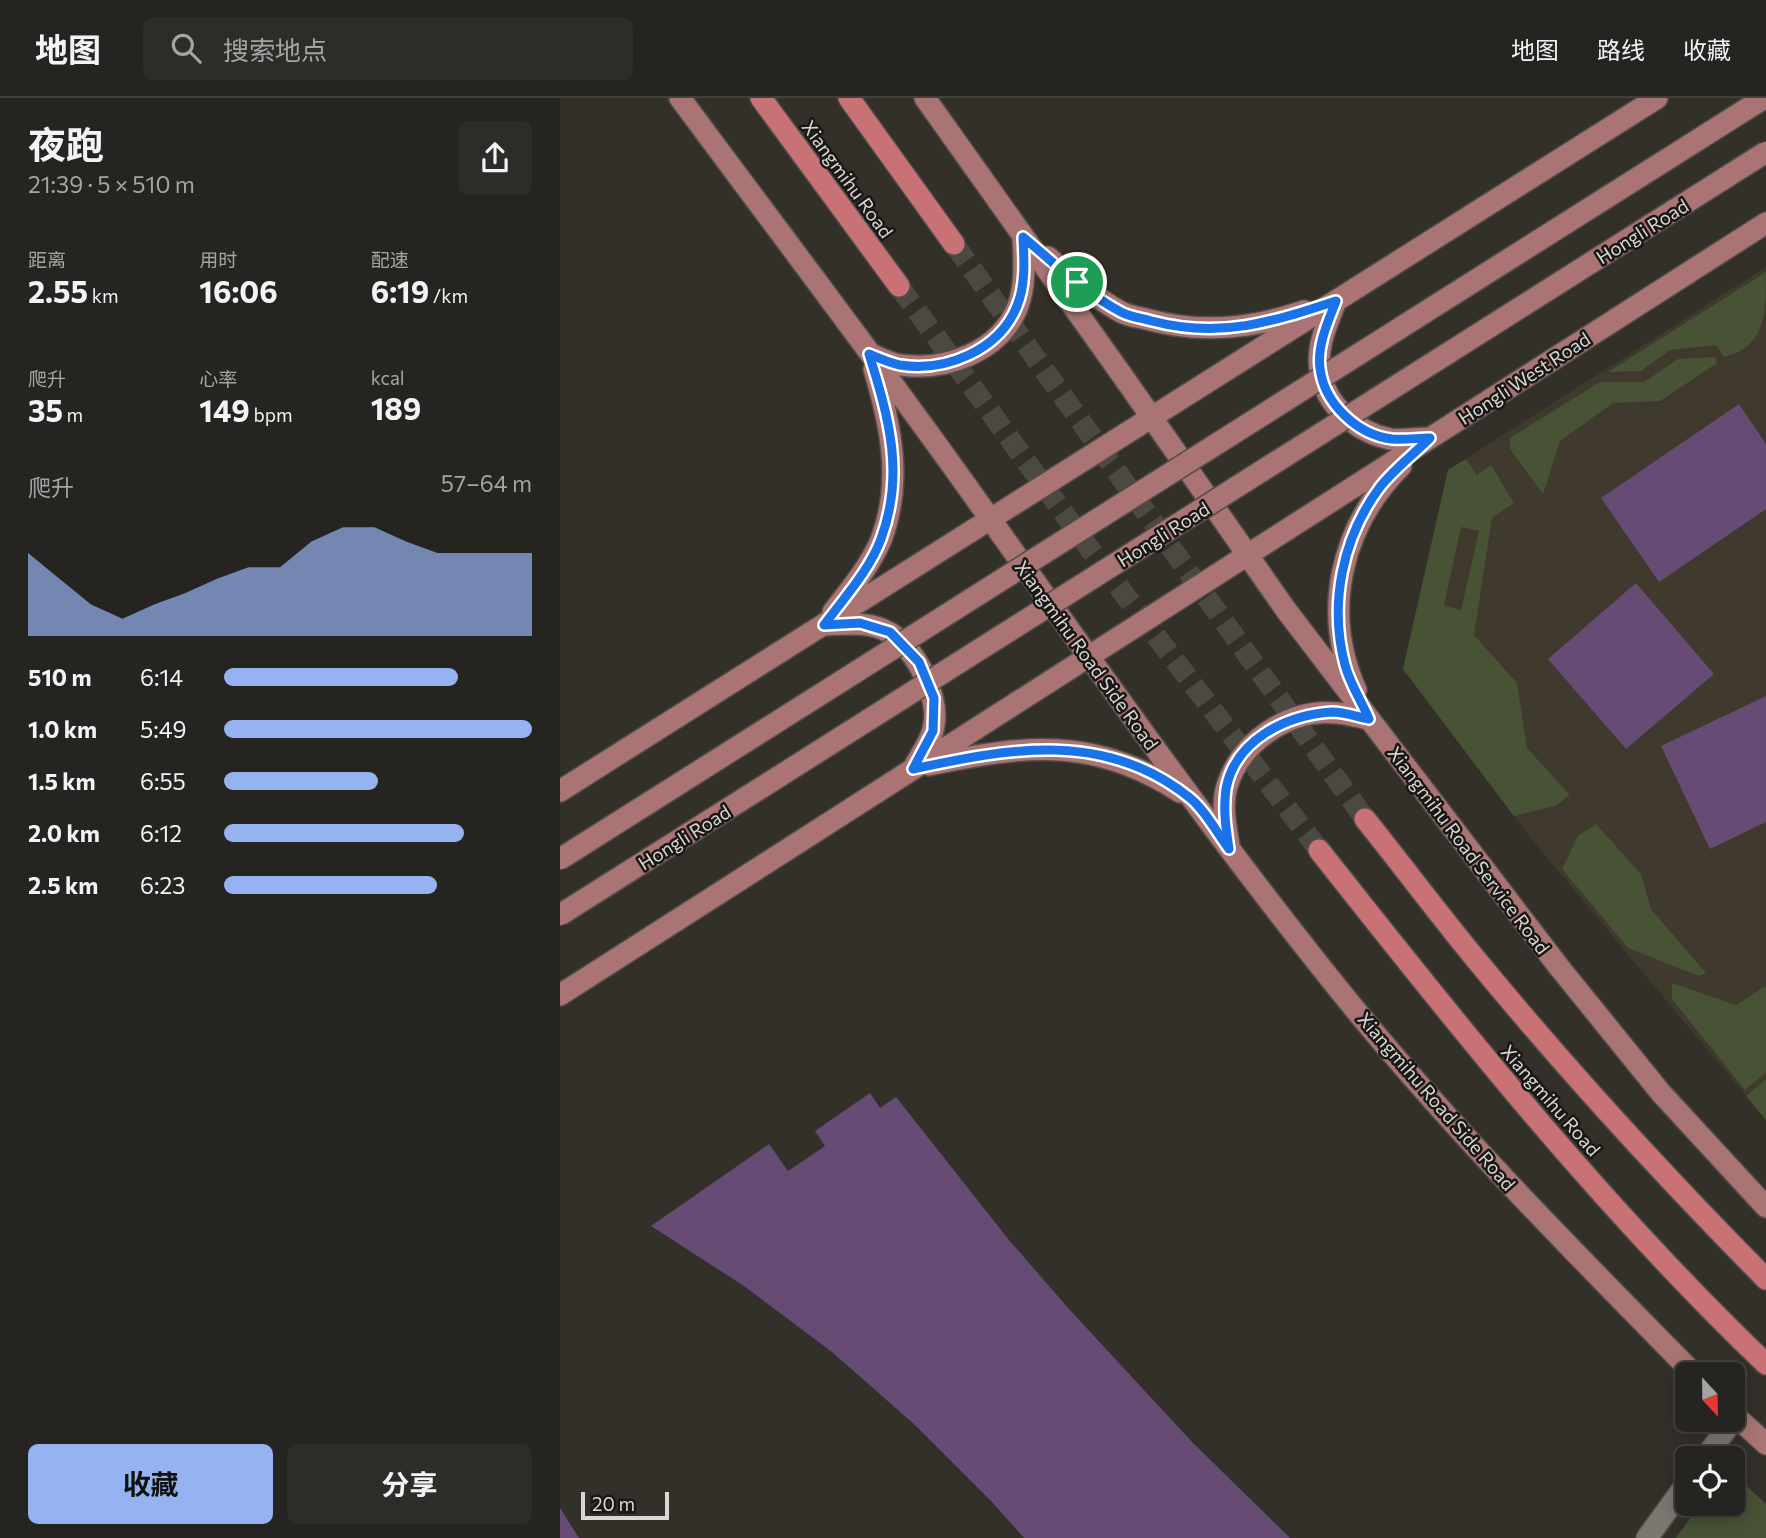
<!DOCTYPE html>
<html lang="zh">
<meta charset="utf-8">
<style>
body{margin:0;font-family:Commissioner,"Noto Sans SC",sans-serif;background:#2e2c29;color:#f1f3f6;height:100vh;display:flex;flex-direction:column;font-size:26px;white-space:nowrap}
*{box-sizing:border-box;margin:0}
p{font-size:23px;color:#a4a4a5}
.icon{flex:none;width:38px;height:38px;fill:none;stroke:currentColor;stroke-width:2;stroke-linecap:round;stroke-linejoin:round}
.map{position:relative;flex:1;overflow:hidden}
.panel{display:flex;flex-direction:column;background:#262420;width:560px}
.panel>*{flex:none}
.needle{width:46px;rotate:158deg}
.tools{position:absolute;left:1115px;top:1264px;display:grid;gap:14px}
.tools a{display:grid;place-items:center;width:70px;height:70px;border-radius:10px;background:#262420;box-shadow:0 4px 18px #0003,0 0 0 2px #42413e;font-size:35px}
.scale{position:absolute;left:21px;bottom:18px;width:88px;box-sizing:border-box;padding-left:7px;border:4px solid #d9d7d3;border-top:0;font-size:19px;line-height:24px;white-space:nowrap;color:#d9d7d3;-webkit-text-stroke:5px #1a1816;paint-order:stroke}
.pin{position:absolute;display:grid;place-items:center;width:60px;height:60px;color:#fff;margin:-30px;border:4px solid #fff;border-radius:50%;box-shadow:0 2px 7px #0007}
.round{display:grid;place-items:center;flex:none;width:74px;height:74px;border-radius:10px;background:#2e2c29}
.summary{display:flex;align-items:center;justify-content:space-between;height:119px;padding:0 28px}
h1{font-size:38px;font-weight:700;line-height:52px}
.metrics{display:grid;grid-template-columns:repeat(3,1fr);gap:10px;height:119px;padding:7px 28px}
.metrics div{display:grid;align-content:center}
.metrics b{font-size:30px;font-weight:700}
.metrics small{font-size:19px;font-weight:400}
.metrics p{font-size:19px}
.chart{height:196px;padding:14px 28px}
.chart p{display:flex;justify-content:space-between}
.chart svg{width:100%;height:126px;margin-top:7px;fill:#95b2f1;opacity:.7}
.primary-button{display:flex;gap:14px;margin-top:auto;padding:14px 28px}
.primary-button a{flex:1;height:80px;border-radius:10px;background:#95b2f1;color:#111;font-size:28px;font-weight:700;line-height:80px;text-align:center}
.primary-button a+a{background:#2e2c29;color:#f1f3f6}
ul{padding:0 28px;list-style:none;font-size:23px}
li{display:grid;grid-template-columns:112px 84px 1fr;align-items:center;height:52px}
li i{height:18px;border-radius:9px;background:#95b2f1}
header{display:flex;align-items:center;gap:42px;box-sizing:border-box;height:98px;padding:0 35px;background:#262420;border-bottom:2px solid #42413e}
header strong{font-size:33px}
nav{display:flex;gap:38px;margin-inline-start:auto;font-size:24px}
.search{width:490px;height:63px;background:#2e2c29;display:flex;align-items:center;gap:18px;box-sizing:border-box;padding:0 24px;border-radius:10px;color:#a4a4a5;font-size:26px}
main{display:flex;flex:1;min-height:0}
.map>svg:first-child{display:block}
.built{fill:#40392e}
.green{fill:#475334;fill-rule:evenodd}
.building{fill:#664c75}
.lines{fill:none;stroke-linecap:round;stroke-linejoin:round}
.highway-tunnel{stroke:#4c4943;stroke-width:21;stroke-dasharray:21 10;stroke-linecap:butt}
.minor-casing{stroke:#504d49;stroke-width:24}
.major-casing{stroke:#504d49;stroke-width:24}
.highway-casing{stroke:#504d49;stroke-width:24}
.minor{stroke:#7b7770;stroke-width:21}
.major{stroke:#a97473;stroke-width:21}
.highway{stroke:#c87275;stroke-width:21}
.major-bridge-casing{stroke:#504d49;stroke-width:24;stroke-linecap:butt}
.major-bridge{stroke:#a97473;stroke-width:21}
.route-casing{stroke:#fff;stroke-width:14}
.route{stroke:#1a73e8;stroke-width:9}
.labels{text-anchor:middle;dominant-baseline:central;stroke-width:5;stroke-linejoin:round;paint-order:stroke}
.street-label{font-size:19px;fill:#d9d7d3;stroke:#1a1816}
</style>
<header>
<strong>地图</strong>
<div class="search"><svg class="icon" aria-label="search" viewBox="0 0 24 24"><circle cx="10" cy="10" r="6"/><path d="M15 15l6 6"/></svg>搜索地点</div>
<nav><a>地图</a><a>路线</a><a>收藏</a></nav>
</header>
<main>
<section class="panel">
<div class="summary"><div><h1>夜跑</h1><p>21:39 · 5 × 510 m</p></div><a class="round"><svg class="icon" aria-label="share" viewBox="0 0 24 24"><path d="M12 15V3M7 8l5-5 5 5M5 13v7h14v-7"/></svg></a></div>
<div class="metrics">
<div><p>距离</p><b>2.55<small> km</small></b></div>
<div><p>用时</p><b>16:06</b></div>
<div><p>配速</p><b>6:19<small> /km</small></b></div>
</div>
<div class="metrics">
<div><p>爬升</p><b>35<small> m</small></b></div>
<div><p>心率</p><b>149<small> bpm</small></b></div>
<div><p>kcal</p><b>189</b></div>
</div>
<div class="chart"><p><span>爬升</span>57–64 m</p>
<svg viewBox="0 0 160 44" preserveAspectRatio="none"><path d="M0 44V15L10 24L20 33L30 38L40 33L50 29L60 24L70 20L80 20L90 11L100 6L110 6L120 11L130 15L140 15L150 15L160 15V44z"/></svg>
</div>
<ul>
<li><b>510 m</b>6:14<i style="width:76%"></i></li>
<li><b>1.0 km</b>5:49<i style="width:100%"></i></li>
<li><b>1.5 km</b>6:55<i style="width:50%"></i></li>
<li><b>2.0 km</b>6:12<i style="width:78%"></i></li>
<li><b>2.5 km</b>6:23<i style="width:69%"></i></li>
</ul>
<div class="primary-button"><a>收藏</a><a>分享</a></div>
</section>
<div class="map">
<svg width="1206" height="1440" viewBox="0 0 1206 1440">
<rect width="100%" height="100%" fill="#33302a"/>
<path class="built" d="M 1206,169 L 1206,981 L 1186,998 L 973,743 L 843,571 L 888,372 Z"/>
<path class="green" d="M 1206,174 C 1206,216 1206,249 1164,259 L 1156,247 L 1110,252 L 1081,273 L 1048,274 Z
M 1155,259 L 1157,265 L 1100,303 L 1053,305 L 1000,343 L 983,396 L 950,351 L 950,340 L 1040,284 L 1084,284 L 1118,261 Z
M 906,361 L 917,377 L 931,367 L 954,405 L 932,420 L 914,537 L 957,585 L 967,650 L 1010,697 L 995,708 L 954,718 L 843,571 L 888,372 ZM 901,429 L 919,433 L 901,512 L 884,507 Z
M 1036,726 L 1081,776 L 1091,811 L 1146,875 L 1139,878 L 1068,850 L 1002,771 L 1018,738 Z
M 1112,885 L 1176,907 L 1204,889 L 1206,891 L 1206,975 L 1185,992 L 1112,901 Z
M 1206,981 L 1206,1022 L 1186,998 Z
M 1173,1375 L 1206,1406 L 1206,1440 L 1116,1440 L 1141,1405 L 1172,1405 Z"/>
<path class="building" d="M 1179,306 L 1206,346 L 1206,411 L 1099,484 L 1041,400 Z
M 1076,485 L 1154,576 L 1066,651 L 988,561 Z
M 1206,598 L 1206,724 L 1150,751 L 1101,648 Z
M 310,995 L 320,1010 L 336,999 L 449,1142 L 509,1211 L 633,1345 L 730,1440 L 464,1440 L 433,1405 L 355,1327 L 272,1254 L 184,1188 L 91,1128 L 209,1046 L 228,1073 L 265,1048 L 255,1033 Z
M 0,1410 L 19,1440 L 0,1440 Z"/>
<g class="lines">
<path class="highway-tunnel" d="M 394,146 L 805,721
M 339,188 L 529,450 L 759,752"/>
<g class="minor-casing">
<path id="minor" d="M 1145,1360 L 1176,1318
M 1087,1440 L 1127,1385"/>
</g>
<g class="major-casing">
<path id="major" d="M 120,0 C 211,123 304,245 393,369 C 516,540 636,713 768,878 C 880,1019 1007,1147 1134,1276
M 365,0 L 569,287 L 726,512 L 999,869 L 1101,995 L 1206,1109
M 488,159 C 510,179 534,199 561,214 C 568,218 578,219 586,221 C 640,236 691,231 744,213
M 776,203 C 768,224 756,248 760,272 C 765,307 796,334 830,341 C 841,343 856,340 868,340
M 311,256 C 320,260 331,266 341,267 C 386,273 440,254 458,208 C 466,186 464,161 463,139
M 273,514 C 290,492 310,468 321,442 C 343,384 331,328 314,271
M 266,527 C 287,526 311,523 330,535 C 357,552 383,603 372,635 C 368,647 360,658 354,669
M 796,592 C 761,513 781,428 841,368
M 369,667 C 465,647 534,638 620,694
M 0,693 L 1097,0
M 669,748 C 666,728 661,707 667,688 C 681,643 730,610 777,615 C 788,616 799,619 809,621
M 0,897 L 1206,125
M 1172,1315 L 1206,1346"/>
</g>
<g class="highway-casing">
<path id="highway" d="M 201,0 L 339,188
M 289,0 L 394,146
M 805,721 C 842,767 877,814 914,859 C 1006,971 1104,1078 1206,1181
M 759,752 C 900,931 1042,1109 1206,1266"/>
</g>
<use href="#minor" class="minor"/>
<use href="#major" class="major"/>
<use href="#highway" class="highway"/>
<g class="major-bridge-casing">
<path id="major-bridge" d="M 0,761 L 1204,0
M 0,817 L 1206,54"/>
</g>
<use href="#major-bridge" class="major-bridge"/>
</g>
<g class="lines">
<g class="route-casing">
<path id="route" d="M 463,139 C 494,165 525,195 561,214 C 570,219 582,220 592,223 C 660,241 712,224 776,203 C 768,224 757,247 760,270 C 764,306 798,337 832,341 C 844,342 858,340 870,340 C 854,356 834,371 820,389 C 782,440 769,506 785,567 C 790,586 802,604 809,621 C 798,619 784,614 772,614 C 726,617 675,642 666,691 C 663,712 666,731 669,751 C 657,735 645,712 630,700 C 546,632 450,650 353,671 L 373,633 L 374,600 L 359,564 L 330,534 L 300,525 L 264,527 C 284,500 309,473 321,441 C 345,376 329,320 309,256 C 319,260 330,265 340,267 C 385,274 439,253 457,208 C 466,187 464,161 463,139 Z"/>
</g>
<use href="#route" class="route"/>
</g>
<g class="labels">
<g class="street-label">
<text transform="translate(288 81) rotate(54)">Xiangmihu Road</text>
<text transform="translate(1082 133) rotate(-32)">Hongli Road</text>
<text transform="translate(964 280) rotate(-33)">Hongli West Road</text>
<text transform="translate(603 436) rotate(-32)">Hongli Road</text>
<text transform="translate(527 557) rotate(54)">Xiangmihu Road Side Road</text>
<text transform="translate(124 739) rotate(-32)">Hongli Road</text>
<text transform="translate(909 752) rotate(53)">Xiangmihu Road Service Road</text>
<text transform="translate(991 1002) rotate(49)">Xiangmihu Road</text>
<text transform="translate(877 1003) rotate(49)">Xiangmihu Road Side Road</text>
</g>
</g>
</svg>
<div class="tools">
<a><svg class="needle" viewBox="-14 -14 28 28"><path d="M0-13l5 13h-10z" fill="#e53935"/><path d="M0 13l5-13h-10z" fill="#a4a4a5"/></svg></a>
<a><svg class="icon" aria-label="locate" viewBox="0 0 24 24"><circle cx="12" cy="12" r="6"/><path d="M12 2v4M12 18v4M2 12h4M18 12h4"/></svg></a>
</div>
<div class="scale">20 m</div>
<div class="pin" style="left:517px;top:184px;background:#1e9e55"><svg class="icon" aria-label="arrive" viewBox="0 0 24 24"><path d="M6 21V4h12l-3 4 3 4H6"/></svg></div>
</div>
</main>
